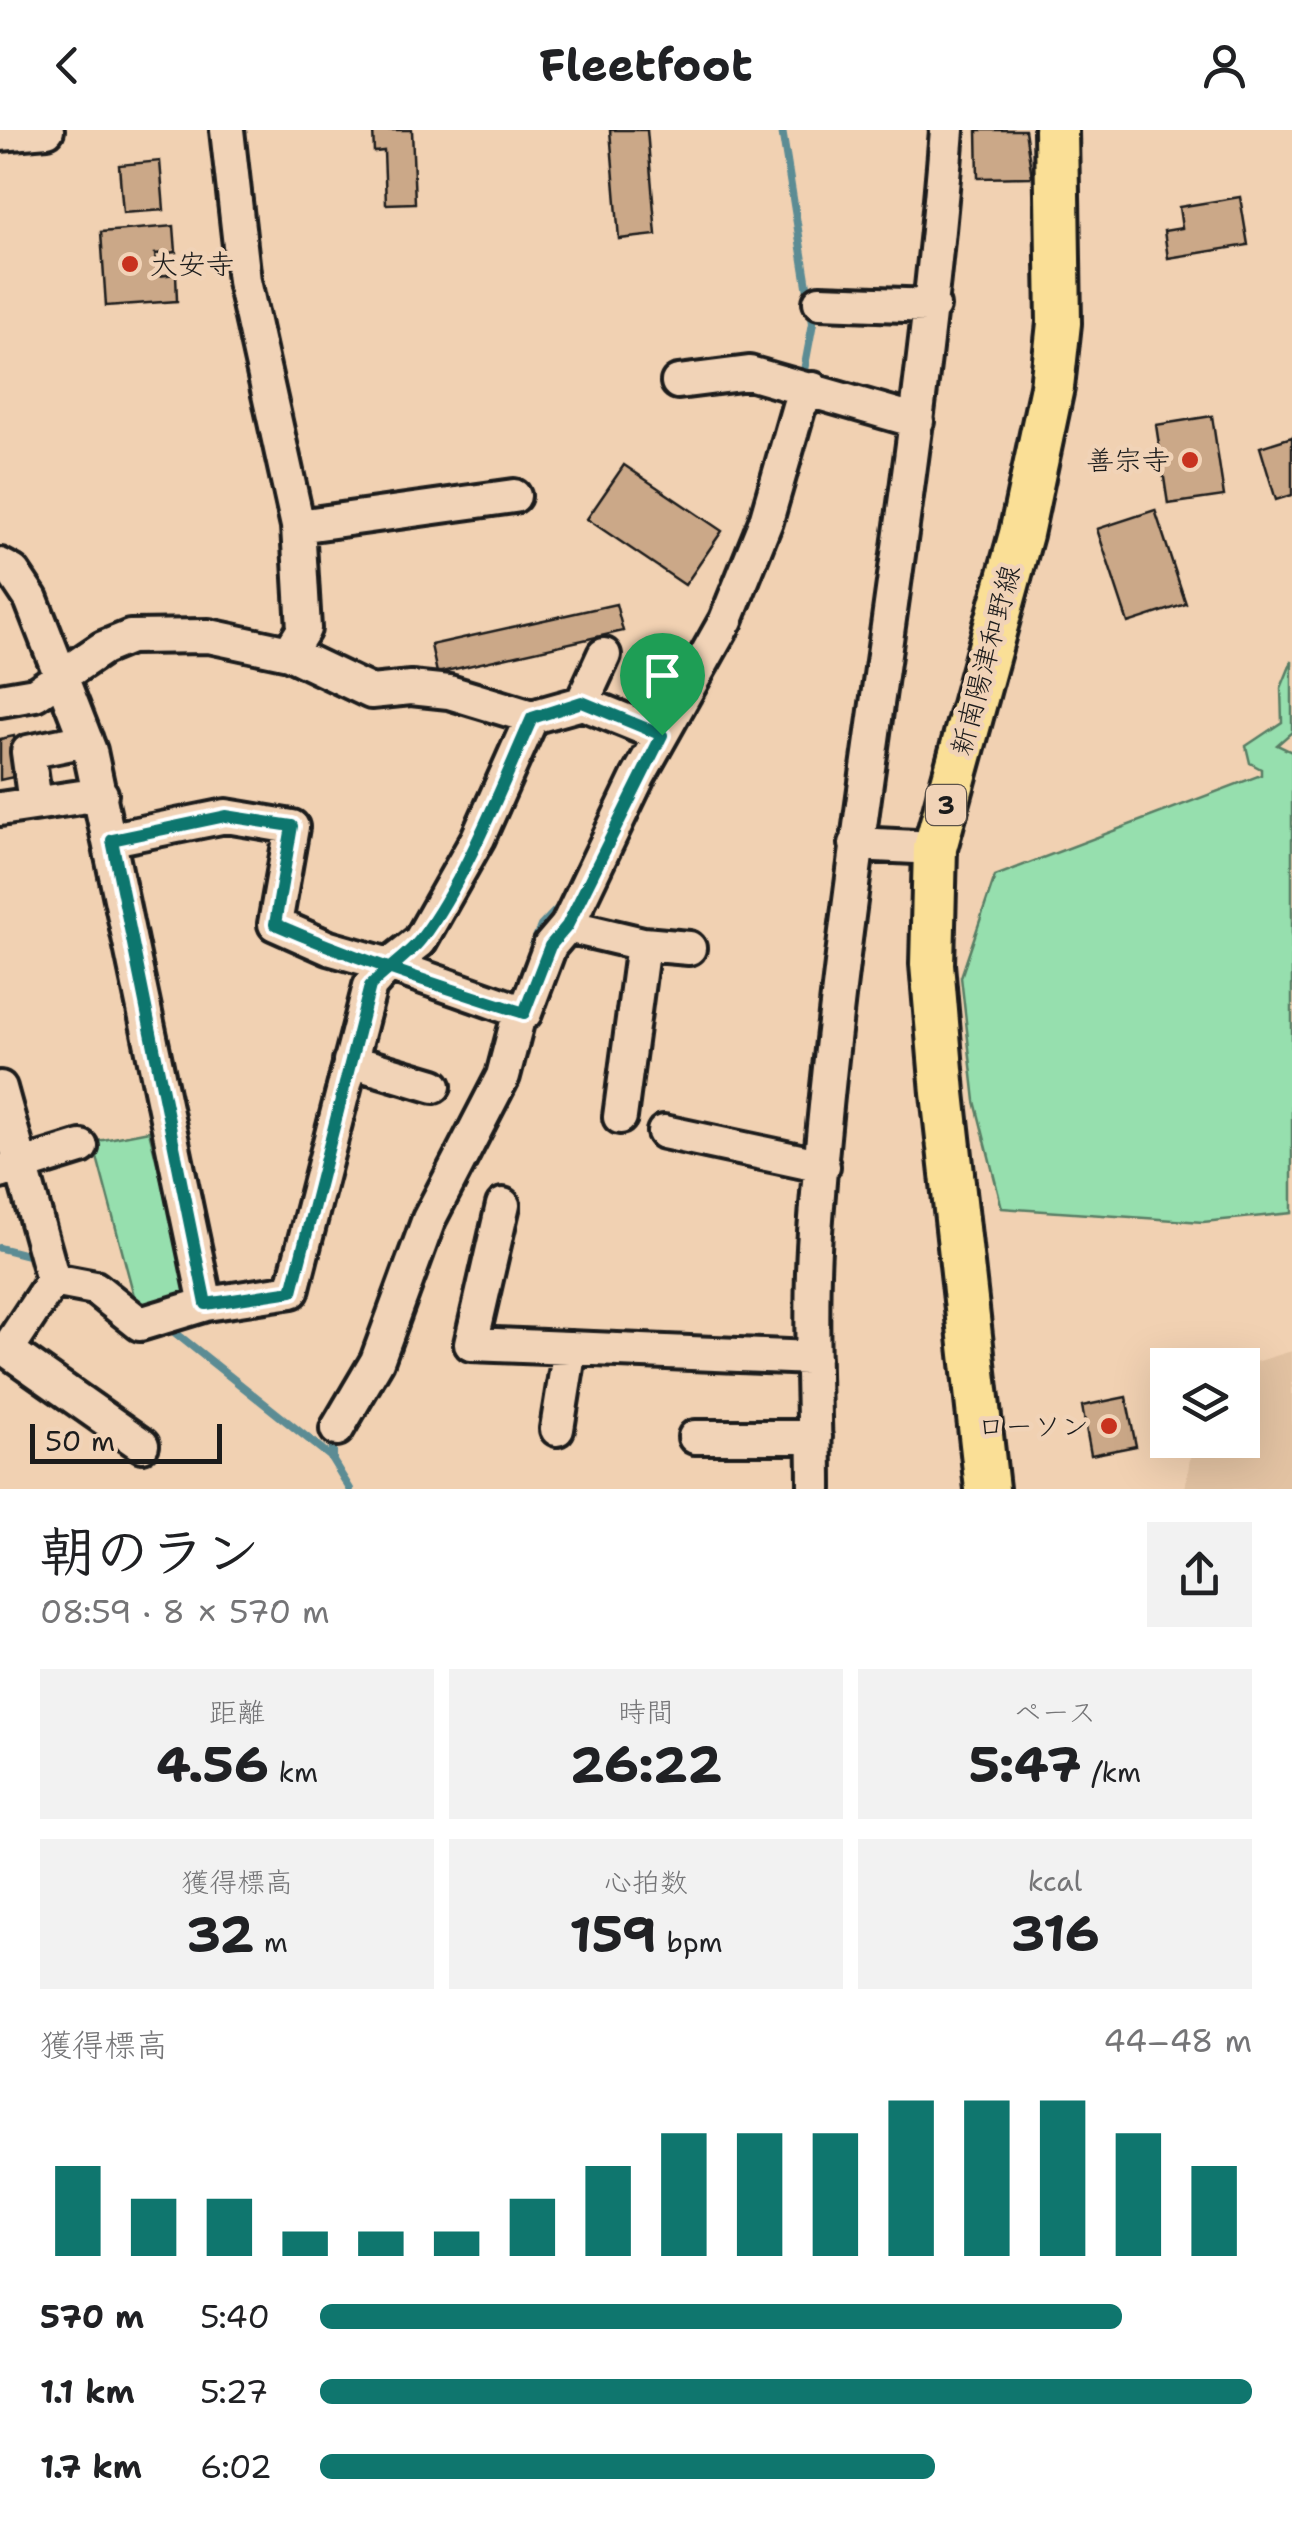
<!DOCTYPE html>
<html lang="ja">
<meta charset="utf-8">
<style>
body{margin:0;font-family:"Shantell Sans","Klee One",sans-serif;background:#f2f2f2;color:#202124;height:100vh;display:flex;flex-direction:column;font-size:38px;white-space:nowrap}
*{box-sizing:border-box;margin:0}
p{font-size:32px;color:#757577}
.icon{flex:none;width:55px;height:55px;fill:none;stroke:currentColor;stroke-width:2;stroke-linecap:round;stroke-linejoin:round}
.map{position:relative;height:1359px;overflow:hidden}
.details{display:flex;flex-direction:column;background:#fff;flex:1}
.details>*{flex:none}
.buttons{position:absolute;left:1150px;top:1218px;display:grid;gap:20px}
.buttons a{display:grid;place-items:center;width:110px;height:110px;border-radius:0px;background:#fff;box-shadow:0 10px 40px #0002;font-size:50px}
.scale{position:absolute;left:30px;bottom:25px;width:192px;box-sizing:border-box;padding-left:10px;border:5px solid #1c1c1c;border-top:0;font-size:28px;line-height:35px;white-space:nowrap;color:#1c1c1c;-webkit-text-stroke:8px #f1d3b7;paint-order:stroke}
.pin{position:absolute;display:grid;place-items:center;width:85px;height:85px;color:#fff;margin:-102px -42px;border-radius:50% 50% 50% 0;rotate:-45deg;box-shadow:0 0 10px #0007}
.pin .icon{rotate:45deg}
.round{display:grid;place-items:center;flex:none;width:105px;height:105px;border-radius:0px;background:#f2f2f2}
.head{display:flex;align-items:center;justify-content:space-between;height:170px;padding:0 40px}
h1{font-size:55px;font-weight:700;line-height:75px}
.figures{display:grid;grid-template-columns:repeat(3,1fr);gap:15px;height:170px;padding:10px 40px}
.figures div{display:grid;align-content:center;border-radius:0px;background:#f2f2f2;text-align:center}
.figures b{font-size:50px;font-weight:700}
.figures small{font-size:28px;font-weight:400}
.figures p{font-size:28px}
.chart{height:280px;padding:20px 40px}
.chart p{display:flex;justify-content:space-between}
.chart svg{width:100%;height:180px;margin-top:10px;stroke:#0f766e;stroke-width:6}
ul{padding:0 40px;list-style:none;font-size:32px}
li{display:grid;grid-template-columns:160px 120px 1fr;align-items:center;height:75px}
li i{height:25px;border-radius:12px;background:#0f766e}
header{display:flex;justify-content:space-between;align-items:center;height:130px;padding:0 40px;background:#fff;font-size:45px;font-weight:700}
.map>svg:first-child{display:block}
.built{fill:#e2c2a2}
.green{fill:#96dfae;stroke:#597e65;stroke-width:2.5}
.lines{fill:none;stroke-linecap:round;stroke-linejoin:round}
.stream{stroke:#5c8c94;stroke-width:8}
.building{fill:#cba888;stroke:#1c1c1c;stroke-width:2.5}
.minor-casing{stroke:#1c1c1c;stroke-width:40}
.major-casing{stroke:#1c1c1c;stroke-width:50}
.minor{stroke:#f1d3b7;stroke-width:32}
.major{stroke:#fadf96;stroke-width:42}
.route-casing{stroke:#fff;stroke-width:20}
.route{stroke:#0f766e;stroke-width:12}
.poi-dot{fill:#c8321e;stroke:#f1d3b7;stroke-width:4}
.labels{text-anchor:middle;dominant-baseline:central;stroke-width:9;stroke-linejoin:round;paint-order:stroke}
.shield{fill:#f1d3b7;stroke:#5c534a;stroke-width:2.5}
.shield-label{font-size:25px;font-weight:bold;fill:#1c1c1c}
.poi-label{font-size:28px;fill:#1c1c1c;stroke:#f1d3b7;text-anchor:end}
.street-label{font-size:28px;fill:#1c1c1c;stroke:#f1d3b7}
</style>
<header><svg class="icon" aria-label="back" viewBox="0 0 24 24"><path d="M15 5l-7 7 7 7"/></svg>Fleetfoot<svg class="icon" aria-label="person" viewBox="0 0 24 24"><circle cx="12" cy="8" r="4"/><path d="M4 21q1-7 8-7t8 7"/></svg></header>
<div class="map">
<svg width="1292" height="1359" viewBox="0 0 1292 1359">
<rect width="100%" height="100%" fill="#f1d1b2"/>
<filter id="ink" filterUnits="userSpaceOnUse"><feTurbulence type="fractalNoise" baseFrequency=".01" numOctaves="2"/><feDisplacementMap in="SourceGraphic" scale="20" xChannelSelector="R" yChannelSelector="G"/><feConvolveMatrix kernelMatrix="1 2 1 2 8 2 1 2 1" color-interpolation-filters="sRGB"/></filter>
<g filter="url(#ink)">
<path class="built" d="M 1292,1221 L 1292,1359 L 1185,1359 L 1193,1310 L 1242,1310 L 1243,1236 Z"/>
<path class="green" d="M 1292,531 L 1292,602 L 1277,615 L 1292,622 L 1292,1083 L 1203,1092 L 1002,1078 L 975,971 L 961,847 L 995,746 L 1261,645 L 1261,639 L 1250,633 L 1246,616 L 1282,592 L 1281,558 Z
M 149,1001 L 191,1169 L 137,1177 L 93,1012 Z"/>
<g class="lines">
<path class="stream" d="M 782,0 L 813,193 L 802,251
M 533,815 L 541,796 L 562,774
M 0,1118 L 39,1128
M 168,1197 L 330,1326 L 350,1359
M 333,1330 L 333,1305"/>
</g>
<path class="building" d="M 373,0 L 412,0 L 415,73 L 386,74 L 384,21 L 374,22 Z
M 610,0 L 647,0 L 656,105 L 619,109 Z
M 977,0 L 1025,0 L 1032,47 L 978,48 Z
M 160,31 L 164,80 L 123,83 L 119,35 Z
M 1240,67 L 1248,115 L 1168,128 L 1164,101 L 1182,98 L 1179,77 Z
M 174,96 L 176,122 L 155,124 L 157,146 L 176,144 L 177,171 L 106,176 L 101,102 Z
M 1212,286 L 1224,366 L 1168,374 L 1156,295 Z
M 1292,307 L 1292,365 L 1276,370 L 1260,317 Z
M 624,335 L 722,401 L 685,455 L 587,389 Z
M 1155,380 L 1186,474 L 1128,493 L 1097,399 Z
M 616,474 L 623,501 L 437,543 L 431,515 Z
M 14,606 L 22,645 L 0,650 L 0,609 Z
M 1126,1267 L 1136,1316 L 1091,1325 L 1082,1276 Z"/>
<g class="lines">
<g class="minor-casing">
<path id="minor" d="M 227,0 L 244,151 L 298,396 L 304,499 L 289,523
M 0,4 L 47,0
M 820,172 L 933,176
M 678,252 L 749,243 L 917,291
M 298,396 L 514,366
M 0,435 L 13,442 L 31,469 L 90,621 L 206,1174
M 0,570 L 35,564 L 103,518 L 130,507 L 209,506 L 289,523 L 371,562 L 411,558 L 449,562 L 532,587 L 478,708 L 420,811 L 389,835 L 329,818 L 275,794 L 292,697 L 226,686 L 112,709
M 582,573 L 604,525
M 532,587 L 582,573 L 661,605
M 35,673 L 28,622 L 86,610
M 0,679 L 101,664
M 856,714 L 935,718
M 567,796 L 638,647 L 726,490 L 766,391 L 799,276 L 813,259
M 643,814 L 689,818
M 350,931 L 434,956
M 0,958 L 53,1150
M 664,1002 L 823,1036
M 0,1042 L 81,1017
M 503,1075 L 471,1214 L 813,1228
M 337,1299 L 377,1231 L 429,1089 L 503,946 L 520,881
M 557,1299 L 570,1218
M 695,1307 L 815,1307
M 142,1315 L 7,1220 L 53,1150 L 95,1158 L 140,1194 L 206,1174 L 292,1161 L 370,856 L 389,835 L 525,883 L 550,816 L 567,796 L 643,814 L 620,987
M 815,1359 C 815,1274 809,1187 815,1102 C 842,733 918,369 947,0"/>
</g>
<g class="major-casing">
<path id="major" d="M 987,1359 L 943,963 L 932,834 L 935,718 L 1021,404 L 1052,257 L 1059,193 L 1056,0"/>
</g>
<use href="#minor" class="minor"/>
<use href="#major" class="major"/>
</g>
</g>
<g class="lines" filter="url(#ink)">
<g class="route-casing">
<path id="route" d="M 662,605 L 582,572 L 532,588 C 502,655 465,751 421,809 C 408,826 385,840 370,856 L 292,1161 L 206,1174 L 112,710 L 226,686 L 292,696 L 275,794 C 355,829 441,856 524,883 L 550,816 L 567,796 L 662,605"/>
</g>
<use href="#route" class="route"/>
</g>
<g class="poi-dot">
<circle cx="130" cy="134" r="10"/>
<circle cx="1190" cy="330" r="10"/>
<circle cx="1109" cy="1296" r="10"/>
</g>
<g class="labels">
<rect class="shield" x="926" y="655" width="40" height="40" rx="8"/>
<g class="shield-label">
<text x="946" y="675">3</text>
</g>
<g class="poi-label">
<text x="150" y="134" text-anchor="start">大安寺</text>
<text x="1170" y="330">善宗寺</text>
<text x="1089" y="1296">ローソン</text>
</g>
<g class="street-label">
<text transform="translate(985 530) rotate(-75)">新南陽津和野線</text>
</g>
</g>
</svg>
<div class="buttons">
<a><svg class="icon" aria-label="layers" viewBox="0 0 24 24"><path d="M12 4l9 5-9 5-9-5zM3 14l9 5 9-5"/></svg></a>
</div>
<div class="scale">50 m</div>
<div class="pin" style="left:662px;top:605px;background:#1e9e55"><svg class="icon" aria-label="arrive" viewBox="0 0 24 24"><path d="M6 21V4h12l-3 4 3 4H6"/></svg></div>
</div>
<section class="details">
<div class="head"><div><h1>朝のラン</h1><p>08:59 · 8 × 570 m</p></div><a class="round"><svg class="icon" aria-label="share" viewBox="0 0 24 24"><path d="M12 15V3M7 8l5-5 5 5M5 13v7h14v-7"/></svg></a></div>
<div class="figures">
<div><p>距離</p><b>4.56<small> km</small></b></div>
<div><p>時間</p><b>26:22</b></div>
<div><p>ペース</p><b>5:47<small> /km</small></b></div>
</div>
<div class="figures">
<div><p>獲得標高</p><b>32<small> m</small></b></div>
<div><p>心拍数</p><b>159<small> bpm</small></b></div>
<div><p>kcal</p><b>316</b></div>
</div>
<div class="chart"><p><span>獲得標高</span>44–48 m</p>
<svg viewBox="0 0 160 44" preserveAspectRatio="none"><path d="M5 44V22M15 44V30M25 44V30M35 44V38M45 44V38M55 44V38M65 44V30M75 44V22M85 44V14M95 44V14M105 44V14M115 44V6M125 44V6M135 44V6M145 44V14M155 44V22"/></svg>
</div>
<ul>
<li><b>570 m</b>5:40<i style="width:86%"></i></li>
<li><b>1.1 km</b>5:27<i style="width:100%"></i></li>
<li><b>1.7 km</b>6:02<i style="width:66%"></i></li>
</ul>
</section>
